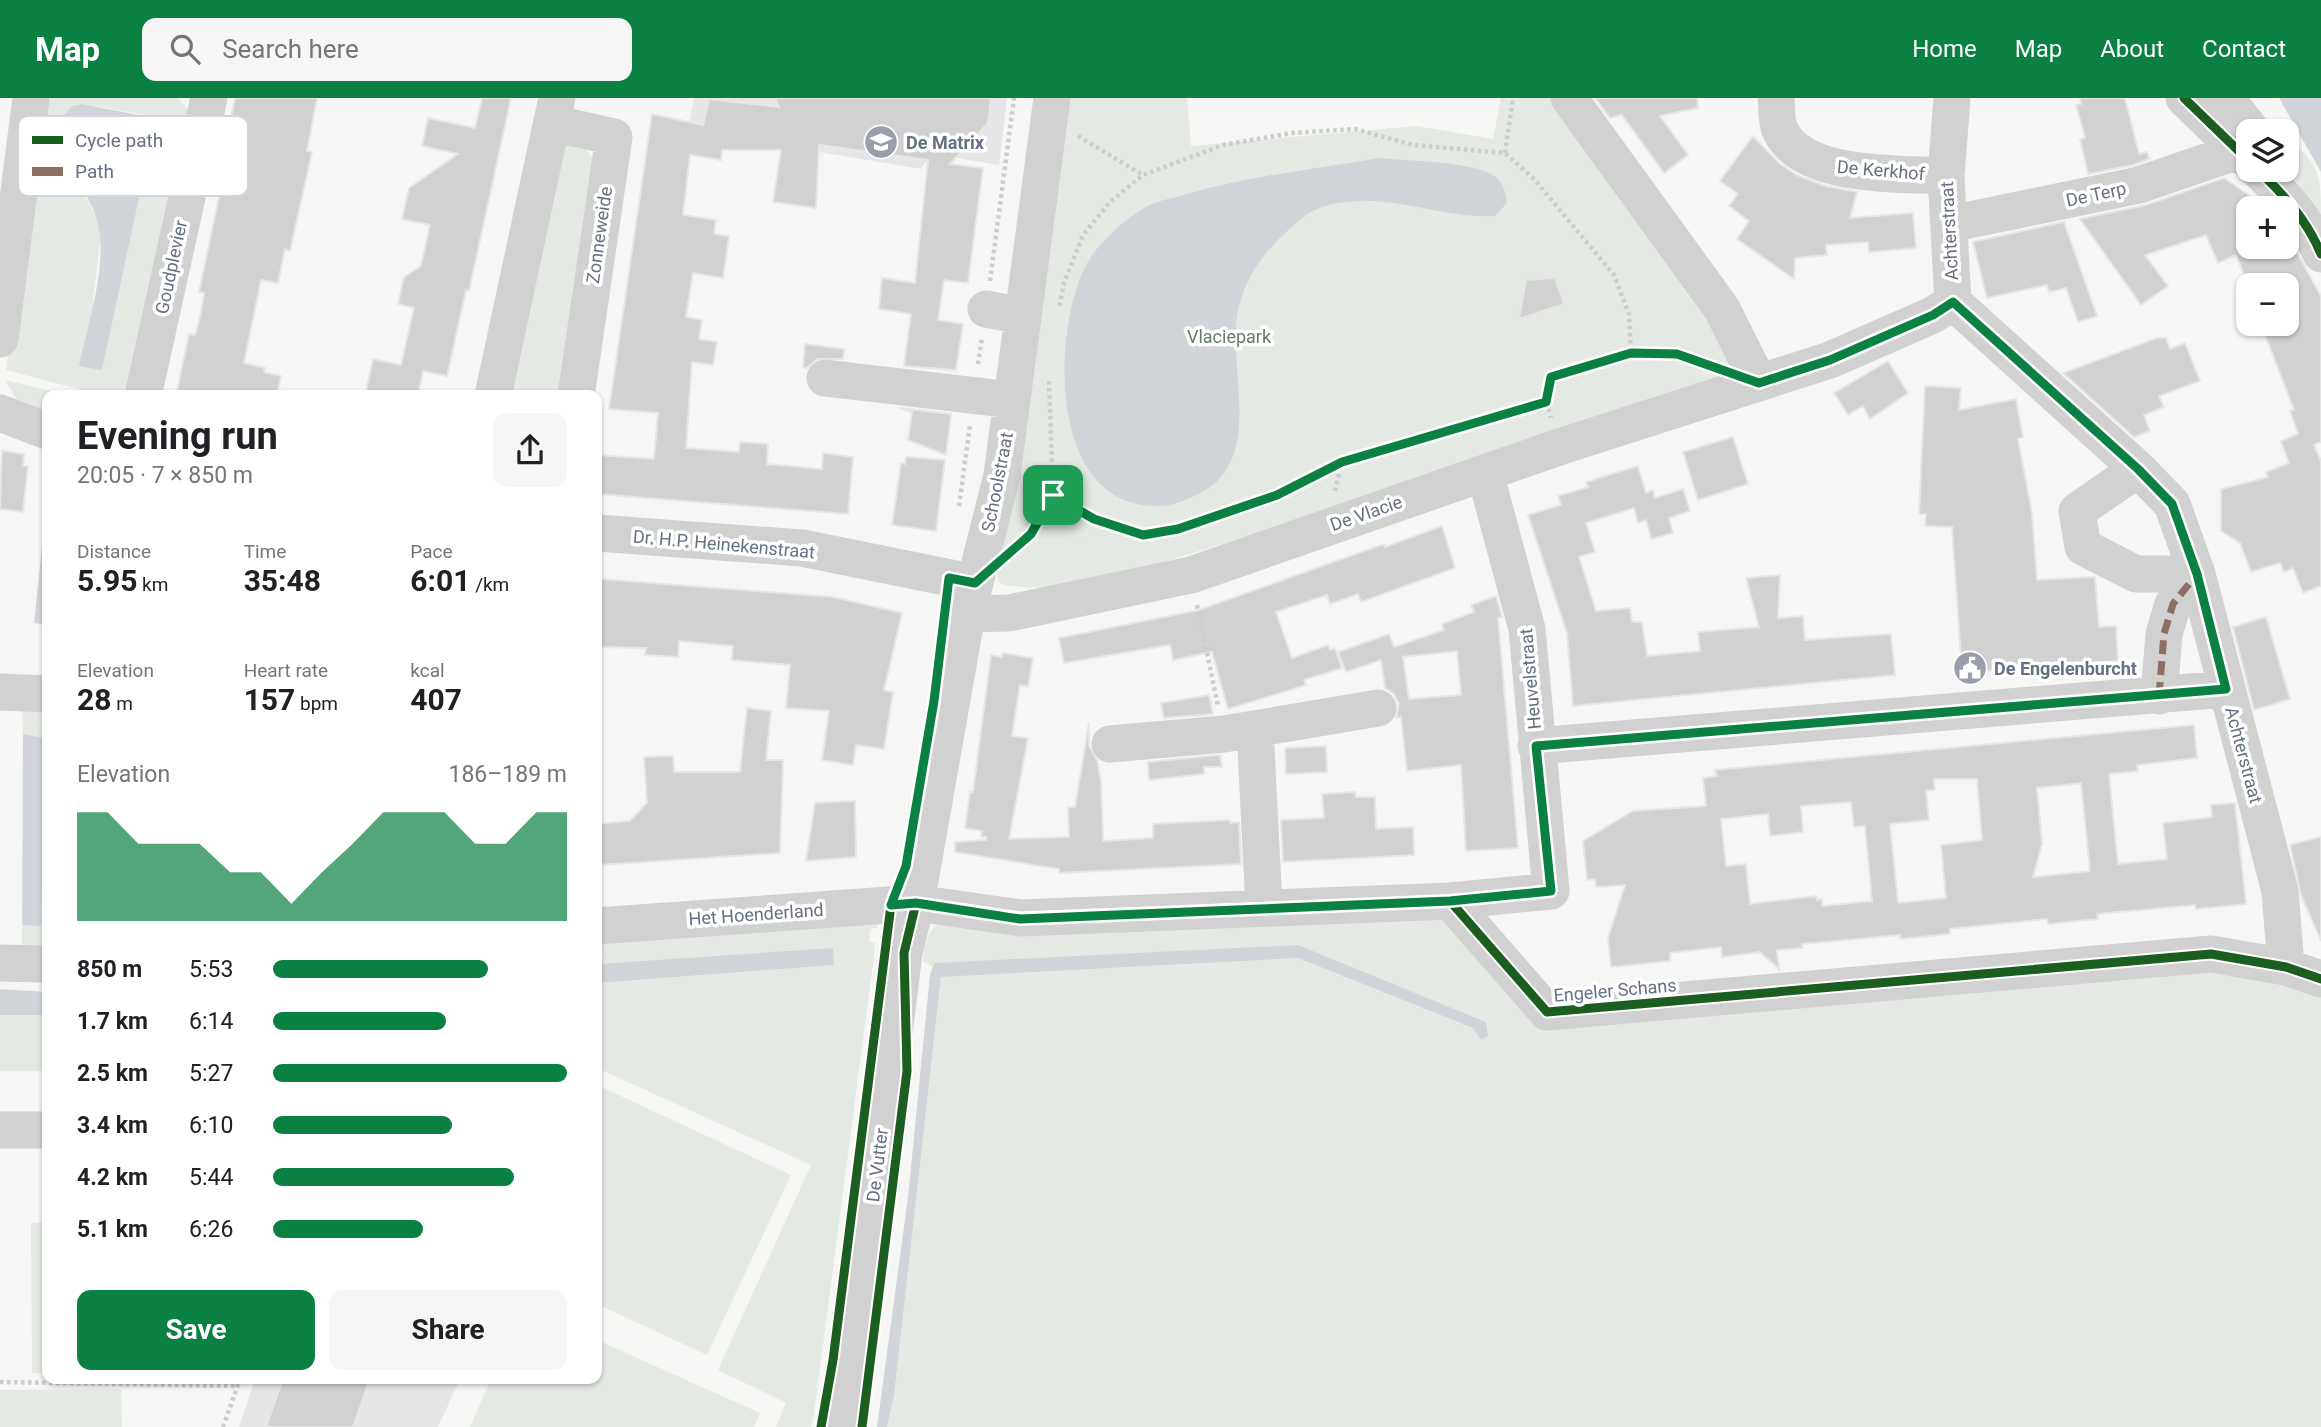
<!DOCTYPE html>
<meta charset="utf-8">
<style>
body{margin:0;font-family:Roboto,sans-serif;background:#f6f6f6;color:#202124;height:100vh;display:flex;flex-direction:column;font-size:26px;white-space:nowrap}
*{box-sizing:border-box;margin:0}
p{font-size:23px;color:#757577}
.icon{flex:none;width:38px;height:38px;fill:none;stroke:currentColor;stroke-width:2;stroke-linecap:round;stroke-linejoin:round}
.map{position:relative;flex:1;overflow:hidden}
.side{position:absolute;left:42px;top:292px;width:560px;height:994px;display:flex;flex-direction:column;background:#fff;border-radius:14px;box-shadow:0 2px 5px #0004}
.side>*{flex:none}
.controls{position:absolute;left:2236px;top:21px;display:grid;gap:14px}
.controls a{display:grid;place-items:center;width:63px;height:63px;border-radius:14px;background:#fff;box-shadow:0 2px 5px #0004;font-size:35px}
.pin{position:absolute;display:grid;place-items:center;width:60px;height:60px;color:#fff;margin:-30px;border-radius:14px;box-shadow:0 4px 10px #0006}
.round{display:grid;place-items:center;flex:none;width:74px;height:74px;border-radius:14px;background:#f6f6f6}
.head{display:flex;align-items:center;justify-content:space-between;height:119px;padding:0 35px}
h1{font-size:38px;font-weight:700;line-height:52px}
.figures{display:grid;grid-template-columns:repeat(3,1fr);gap:10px;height:119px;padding:7px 35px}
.figures div{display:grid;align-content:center}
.figures b{font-size:30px;font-weight:700}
.figures small{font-size:19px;font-weight:400}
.figures p{font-size:19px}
.chart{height:196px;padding:14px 35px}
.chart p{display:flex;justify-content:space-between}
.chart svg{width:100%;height:126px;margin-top:7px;fill:#0b8043;opacity:.7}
.action{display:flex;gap:14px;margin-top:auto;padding:14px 35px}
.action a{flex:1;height:80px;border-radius:14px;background:#0b8043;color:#fff;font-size:28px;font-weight:700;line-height:80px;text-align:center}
.action a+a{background:#f6f6f6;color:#202124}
ul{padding:0 35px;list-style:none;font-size:23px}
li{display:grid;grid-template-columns:112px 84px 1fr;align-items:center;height:52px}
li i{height:18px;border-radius:9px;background:#0b8043}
header{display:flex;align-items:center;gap:42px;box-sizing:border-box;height:98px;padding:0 35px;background:#0b8043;color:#fff}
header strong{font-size:33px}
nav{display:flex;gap:38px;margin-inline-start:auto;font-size:24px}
.search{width:490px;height:63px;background:#f6f6f6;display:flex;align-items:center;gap:18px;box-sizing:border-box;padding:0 24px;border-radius:14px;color:#757577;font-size:26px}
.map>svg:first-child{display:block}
.built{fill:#e6e6e8}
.green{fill:#e5e9e3;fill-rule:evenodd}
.water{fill:#d1d5da}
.building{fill:#d1d1d2;stroke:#e6e6e5;stroke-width:2;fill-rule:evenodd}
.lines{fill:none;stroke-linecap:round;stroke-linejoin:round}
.path{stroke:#cdcdcf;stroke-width:4.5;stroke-dasharray:3.5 3.5;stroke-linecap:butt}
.minor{stroke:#d1d1d2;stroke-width:37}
.quiet{stroke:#8d6e63;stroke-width:7;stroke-dasharray:14 7;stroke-linecap:butt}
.cycleway-casing{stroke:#fff;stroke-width:13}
.cycleway{stroke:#1b5e20;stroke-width:9}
.route-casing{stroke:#fff;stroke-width:14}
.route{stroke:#0b8043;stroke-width:9}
.labels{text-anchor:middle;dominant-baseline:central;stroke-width:7;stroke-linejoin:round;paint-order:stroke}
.poi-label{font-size:18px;font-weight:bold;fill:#666f85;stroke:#fff;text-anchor:start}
.street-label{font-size:18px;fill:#666f85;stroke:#fff}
.park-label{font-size:18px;fill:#657c67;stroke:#fff}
.key{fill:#fff;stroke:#d1d4da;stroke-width:2}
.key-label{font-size:19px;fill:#666f85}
</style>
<header>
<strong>Map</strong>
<div class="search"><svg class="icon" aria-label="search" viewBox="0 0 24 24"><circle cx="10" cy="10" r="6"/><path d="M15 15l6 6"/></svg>Search here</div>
<nav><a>Home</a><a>Map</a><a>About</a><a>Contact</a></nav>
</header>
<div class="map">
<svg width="2321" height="1329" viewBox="0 0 2321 1329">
<rect width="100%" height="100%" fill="#f6f6f5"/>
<path class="built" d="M 694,0 L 1007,0 L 999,67 L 931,56 L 921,71 L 688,32 Z
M 255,1281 L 460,1281 L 438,1329 L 239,1329 Z"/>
<path class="green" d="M 40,0 L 178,0 L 190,14 L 134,297 L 101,297 L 6,272 ZM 82,6 L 135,15 L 143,18 L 153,35 L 101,272 L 93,201 L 101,137 L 95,116 L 67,69 L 73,8 Z
M 1065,0 L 1187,0 L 1191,48 L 1417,28 L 1493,41 L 1501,0 L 1558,0 L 1749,281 L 1113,480 C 1076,487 1038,494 1000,486 L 996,475 Z
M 2287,39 C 2321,68 2321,77 2321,122 L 2287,69 Z
M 564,40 L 579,42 L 600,70 L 565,297 L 507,298 Z
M 5,282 L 69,297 L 47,298 L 47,322 L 23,313 Z
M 22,597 L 47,598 L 47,848 L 22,847 L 22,827 L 41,827 L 45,640 L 23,636 Z
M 1429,816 L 1442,822 L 1532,920 L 2189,870 L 2321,890 L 2321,1329 L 887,1329 L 894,1298 L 941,879 L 1298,860 L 1473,930 L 1480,937 L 1486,924 L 1298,848 L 934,865 L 933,869 L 923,863 C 925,845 927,833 942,823 Z
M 878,821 L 877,830 L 870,831 L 869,843 L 875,845 L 873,866 L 814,1315 L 811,1329 L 776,1329 L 786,1305 L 718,1272 L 811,1067 L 597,970 L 597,885 L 833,867 L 833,851 L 597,866 L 597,841 Z
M 0,917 L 47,917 L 47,973 L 0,973 Z
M 597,987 L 791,1077 L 707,1257 L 597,1206 Z
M 47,1124 L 47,1275 L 32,1275 L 31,1125 Z
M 597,1242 L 760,1315 L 754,1329 L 470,1329 L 491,1281 L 597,1281 Z
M 121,1291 L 122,1329 L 0,1329 L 0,1292 Z"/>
<path class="water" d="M 2279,0 L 2321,0 L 2321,74 Z
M 82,6 L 143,18 L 153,35 L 102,272 L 79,268 C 88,225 110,161 96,119 C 87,89 58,71 61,36 C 62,23 62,17 72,8 Z
M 1379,60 C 1408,63 1468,63 1493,77 C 1503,83 1506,95 1507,105 L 1495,118 C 1436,121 1379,89 1320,110 C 1305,115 1294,127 1283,137 C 1260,159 1245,181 1238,212 C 1226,271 1267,361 1199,396 C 1187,401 1173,408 1160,408 C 1049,412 1051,239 1085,169 C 1097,146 1125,120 1148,108 C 1159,102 1175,100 1187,96 C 1249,78 1315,71 1379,60 Z
M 47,401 L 47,527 L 34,525 Z
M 23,636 L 45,640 L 41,828 L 22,827 Z
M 1298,847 L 1486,924 L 1488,938 L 1481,942 L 1473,930 L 1298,860 L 941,879 L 894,1298 L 887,1329 L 877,1329 L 908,1099 L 930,877 L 934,865 Z
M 833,850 L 834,867 L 597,885 L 597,866 Z
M 0,891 L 47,894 L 47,917 L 0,917 Z"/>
<path class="building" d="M 235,0 L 317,0 L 307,53 L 312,54 L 290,153 L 285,151 L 278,185 L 261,182 L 244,265 L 265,270 L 264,274 L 281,278 L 277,298 L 176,298 L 189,236 L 195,237 L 201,215 L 204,195 L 199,194 L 223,80 L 218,79 Z
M 482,0 L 511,0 L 469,193 L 466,192 L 447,278 L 423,273 L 418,298 L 385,298 L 366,293 L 373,261 L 401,267 L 414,210 L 398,206 L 404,179 L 421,168 L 430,127 L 402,121 L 409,90 L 458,56 L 422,48 L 428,20 L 475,30 Z
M 775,0 L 991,0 L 988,25 L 950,66 L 983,70 L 968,185 L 944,182 L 938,222 L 963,226 L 956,272 L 904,268 L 911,216 L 879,211 L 882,180 L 915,185 L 928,62 L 819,47 L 816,110 L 773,104 L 781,52 L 722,52 L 721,62 L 690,57 L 683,117 L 716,122 L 714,136 L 729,138 L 723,180 L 693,175 L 686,219 L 702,222 L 699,241 L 717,244 L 713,267 L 692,264 L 686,350 L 739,354 L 740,344 L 768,346 L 767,366 L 822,371 L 823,355 L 853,359 L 848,416 L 597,396 L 597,357 L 654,361 L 658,315 L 609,311 L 652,16 L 703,27 L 709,1 L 779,9 Z
M 1595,0 L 1697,0 L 1698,10 L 1660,18 L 1688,57 L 1664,75 L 1622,17 L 1610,20 Z
M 2080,0 L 2125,0 L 2139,56 L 2147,54 L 2149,61 L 2133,67 L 2088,76 L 2080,41 L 2085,40 L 2076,7 L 2081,6 Z
M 1753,38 L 1779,65 L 1797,77 L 1825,88 L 1857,94 L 1850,120 L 1913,115 L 1916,150 L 1869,154 L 1868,144 L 1826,147 L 1827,157 L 1795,160 L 1794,181 L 1737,141 L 1749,123 L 1729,108 L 1738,96 L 1720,83 Z
M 2224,80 L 2253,100 L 2256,99 L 2266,110 L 2249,110 L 2249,149 L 2287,149 L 2287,137 L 2321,198 L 2321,344 L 2314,347 L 2321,363 L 2321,488 L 2303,495 L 2293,470 L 2284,474 L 2280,465 L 2251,474 L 2240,445 L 2221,433 L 2221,391 L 2268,379 L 2266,374 L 2289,365 L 2281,343 L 2298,336 L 2290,313 L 2294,312 L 2261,226 L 2287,226 L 2287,187 L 2249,189 L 2236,157 L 2218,165 L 2206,137 L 2145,157 L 2168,188 L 2141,207 L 2080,121 L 2146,107 Z
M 2064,124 L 2097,218 L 2078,224 L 2066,190 L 2049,194 L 2047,187 L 1987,200 L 1973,144 Z
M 1555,180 L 1564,206 L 1519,221 L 1526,182 Z
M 2157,240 L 2166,240 L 2170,251 L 2185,245 L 2200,283 L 2159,298 L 2164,309 L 2144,317 L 2150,333 L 2134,339 L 2063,275 Z
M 805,246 L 844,251 L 843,261 L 817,261 L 807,270 L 803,269 Z
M 1888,263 L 1908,295 L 1870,321 L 1863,308 L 1848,317 L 1834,295 Z
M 1925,288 L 1961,290 L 1959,312 L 2016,301 L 2023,339 L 2018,341 L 2032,415 L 2037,482 L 2095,479 L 2099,529 L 2116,528 L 2118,563 L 1962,575 L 1952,429 L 1925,428 L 1926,416 L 1919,416 Z
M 899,310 L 951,316 L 946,357 L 908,342 L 912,314 Z
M 1733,339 L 1748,386 L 1698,402 L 1683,354 Z
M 2,353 L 24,356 L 23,368 L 28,368 L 23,414 L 0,411 Z
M 906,359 L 945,362 L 936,433 L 892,427 L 901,365 L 905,366 Z
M 1638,368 L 1646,395 L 1653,392 L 1655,400 L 1683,391 L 1690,413 L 1669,420 L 1673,435 L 1651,441 L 1646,422 L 1638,425 L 1634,410 L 1586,425 L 1595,454 L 1579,459 L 1596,513 L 1630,510 L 1632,524 L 1642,524 L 1647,558 L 1700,553 L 1698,534 L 1759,529 L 1746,480 L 1780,477 L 1778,520 L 1803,518 L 1805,542 L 1891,536 L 1895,577 L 1573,608 L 1567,535 L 1528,417 L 1561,407 L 1558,398 L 1588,389 L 1586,384 Z
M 1442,428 L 1455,470 L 1361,504 L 1358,496 L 1330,506 L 1327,497 L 1276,514 L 1292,560 L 1328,547 L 1330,552 L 1335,550 L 1342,570 L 1304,582 L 1306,587 L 1228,611 L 1212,554 L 1173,562 L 1170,547 L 1064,565 L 1059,540 L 1199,512 L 1384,446 L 1385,449 Z
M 600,481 L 833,499 L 902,515 L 884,592 L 893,594 L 884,651 L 856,647 L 853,667 L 822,662 L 829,613 L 786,610 L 790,567 L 732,562 L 733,548 L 679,543 L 678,559 L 645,557 L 646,550 L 597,549 Z
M 1496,498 L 1502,519 L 1498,520 L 1518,750 L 1466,753 L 1461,667 L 1407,673 L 1401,619 L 1396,620 L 1399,606 L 1394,596 L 1385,590 L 1381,562 L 1346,574 L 1338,554 L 1389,536 L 1394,549 L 1444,532 L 1442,526 L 1474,514 L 1471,507 ZM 1457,553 L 1461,597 L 1409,601 L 1403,559 Z
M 2266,519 L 2290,601 L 2254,612 L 2233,529 Z
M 1003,555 L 1033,560 L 1028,589 L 1020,587 L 1012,638 L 1028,640 L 1009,741 L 1069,739 L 1068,709 L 1075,709 L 1089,625 L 1089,648 L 1097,662 L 1101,682 L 1103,743 L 1153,740 L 1153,726 L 1230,722 L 1230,725 L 1239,724 L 1241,766 L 1059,775 L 1059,771 L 955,754 L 955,744 L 986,742 L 986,739 L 981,739 L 982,733 L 965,730 L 970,694 L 973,694 L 991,557 L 1002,559 Z
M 1209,597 L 1213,616 L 1164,620 L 1161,605 Z
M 747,610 L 771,613 L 766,662 L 783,662 L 780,755 L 599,767 L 597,726 L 630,723 L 647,705 L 644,659 L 673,658 L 674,674 L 740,674 Z
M 2194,627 L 2197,660 L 2137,667 L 2138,673 L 2109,676 L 2118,766 L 2167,761 L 2163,725 L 2212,719 L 2211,707 L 2235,705 L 2246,806 L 2196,811 L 2195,807 L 2097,816 L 2098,821 L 2087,822 L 2048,826 L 2047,821 L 1950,831 L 1950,836 L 1900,841 L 1900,837 L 1802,846 L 1802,850 L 1777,852 L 1779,871 L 1760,854 L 1722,859 L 1721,849 L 1670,855 L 1670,863 L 1611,869 L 1608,840 L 1625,787 L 1596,789 L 1595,781 L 1587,782 L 1583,743 L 1633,713 L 1706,708 L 1703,680 L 1717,678 L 1715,672 ZM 1934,681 L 1977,681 L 1982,742 L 1941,747 L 1946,800 L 1898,805 L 1890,726 L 1929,722 L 1926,693 L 1935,692 ZM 2081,685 L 2090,773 L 2033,779 L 2042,746 L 2037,690 ZM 1851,704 L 1854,729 L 1865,728 L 1872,803 L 1822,808 L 1822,801 L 1817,802 L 1816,798 L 1750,806 L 1746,766 L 1726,768 L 1721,721 L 1768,716 L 1770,738 L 1803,734 L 1801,708 Z
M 1326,648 L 1327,674 L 1286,676 L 1285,650 Z
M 1220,657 L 1222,669 L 1204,669 L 1204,676 L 1149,682 L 1148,664 Z
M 1355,694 L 1356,699 L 1375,699 L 1376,731 L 1413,729 L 1414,757 L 1283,764 L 1281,722 L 1324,720 L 1322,696 Z
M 855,703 L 856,759 L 806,763 L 815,705 Z
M 2321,739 L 2321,843 L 2301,797 L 2290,747 Z
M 283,1281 L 370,1281 L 353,1329 L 266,1329 Z"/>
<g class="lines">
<path class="path" d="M 1078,38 L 1143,77
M 1505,55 L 1513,0
M 990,183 L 1014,0
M 1631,255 L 1677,256 L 1708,267
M 978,266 L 982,240
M 1547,304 L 1551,320
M 1335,393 L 1342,364
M 1053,397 L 1094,420 L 1143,437 L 1178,431 L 1277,397 L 1342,364 L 1547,304 L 1551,279 L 1631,255 L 1629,216 L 1614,177 L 1534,81 L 1505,55 L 1413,47 L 1355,31 L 1292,35 L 1223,47 L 1143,77 L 1110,104 L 1083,137 L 1064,185 L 1059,210
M 959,408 L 970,327
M 1016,449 L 1031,436 L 1053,397 L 1049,281
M 1197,507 L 1218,608
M 0,1284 L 237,1288
M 223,1329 L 240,1281"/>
<path class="minor" d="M 1569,0 L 1722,211 L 1759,285
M 1776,0 C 1777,10 1776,24 1780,32 C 1802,81 1899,75 1946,78
M 1952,0 L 1946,78 L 1953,204 L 2138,371 L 2172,406 L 2197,476 L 2280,793 L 2286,869
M 2184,0 L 2249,63
M 2226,0 L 2252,33
M 552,25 L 614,39 L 576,298
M 2258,72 C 2284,97 2307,122 2321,156
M 1950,126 L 2139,87 L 2238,53
M 986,211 L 1023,218
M 0,241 L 31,0
M 825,280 L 1012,302
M 143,298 L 209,0
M 493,298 L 557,0
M 0,315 L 47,333
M 2138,371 L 2077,413 L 2083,449 L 2136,476 L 2197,476
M 597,435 L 802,450 L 975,485
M 967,516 L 1009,515 L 1191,477 L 1559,349 L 1830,262 L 1933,217 L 1953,204
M 0,594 L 47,596
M 2159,598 L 2164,536 L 2173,506 L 2197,476
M 1255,631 L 1264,809
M 1110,646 L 1224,636 L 1378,610
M 1536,648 L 2226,591
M 1450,803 L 1551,793 L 1527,531 L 1485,375
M 597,828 L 916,805 L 1021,820 L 1450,803 L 1547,914 L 2211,856 L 2286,869 L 2321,881
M 0,865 L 47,866
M 0,1032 L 47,1032
M 842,1329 L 853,1266 L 904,855 L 916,805 L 967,516 L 1002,377 L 1052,0"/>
<path class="quiet" d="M 2159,598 L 2164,536 L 2173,506 L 2197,476"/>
<g class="cycleway-casing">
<path id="cycleway" d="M 2184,0 L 2249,63
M 2258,72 C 2284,97 2307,122 2321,156
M 821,1329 L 833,1262 L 891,807 L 916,805 L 1021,820 L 1450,803 L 1547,914 L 2211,856 L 2286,869 L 2321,881
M 862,1329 L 907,973 L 904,855 L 916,805"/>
</g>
<use href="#cycleway" class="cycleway"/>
</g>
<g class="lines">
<g class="route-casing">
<path id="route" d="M 1953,204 L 2138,371 L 2172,406 L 2197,476 L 2226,591 L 1536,648 L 1551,793 L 1450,803 L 1020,821 L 916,805 L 891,807 L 906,768 L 934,603 L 949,480 L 975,485 L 1031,436 L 1053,397 L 1094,421 L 1143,437 L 1178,431 L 1277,397 L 1342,364 L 1546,304 L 1551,279 L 1631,255 L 1677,256 L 1759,285 L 1830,262 L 1933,217 Z"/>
</g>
<use href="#route" class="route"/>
</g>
<defs>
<g id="school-disc" transform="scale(1.75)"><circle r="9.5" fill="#989eac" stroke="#fff"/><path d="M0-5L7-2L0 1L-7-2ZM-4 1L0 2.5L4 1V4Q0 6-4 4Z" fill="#fff"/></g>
<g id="civic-disc" transform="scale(1.75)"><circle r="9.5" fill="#989eac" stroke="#fff"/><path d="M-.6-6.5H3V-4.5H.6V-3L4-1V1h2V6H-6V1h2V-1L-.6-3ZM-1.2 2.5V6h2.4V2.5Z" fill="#fff"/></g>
</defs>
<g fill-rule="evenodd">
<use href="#school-disc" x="881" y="44"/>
<use href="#civic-disc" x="1970" y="570"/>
</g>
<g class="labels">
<g class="poi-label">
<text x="906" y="44">De Matrix</text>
<text x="1994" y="570">De Engelenburcht</text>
</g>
<g class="street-label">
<text transform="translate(1881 72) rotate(5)">De Kerkhof</text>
<text transform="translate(2096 96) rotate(-12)">De Terp</text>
<text transform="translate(1949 133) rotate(-93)">Achterstraat</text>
<text transform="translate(599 137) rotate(-82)">Zonneweide</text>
<text transform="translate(171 169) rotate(-78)">Goudplevier</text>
<text transform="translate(997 384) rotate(-79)">Schoolstraat</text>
<text transform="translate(1366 415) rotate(-19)">De Vlacie</text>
<text transform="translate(724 446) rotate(5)">Dr. H.P. Heinekenstraat</text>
<text transform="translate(1530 581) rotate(-95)">Heuvelstraat</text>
<text transform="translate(2244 657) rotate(75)">Achterstraat</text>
<text transform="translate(756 816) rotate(-4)">Het Hoenderland</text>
<text transform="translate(1615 892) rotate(-5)">Engeler Schans</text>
<text transform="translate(877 1067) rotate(-83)">De Vutter</text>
</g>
<g class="park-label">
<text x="1229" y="238">Vlaciepark</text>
</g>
</g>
<rect x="18" y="18" width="230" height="80" rx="10" class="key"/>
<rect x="32" y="38" width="31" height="8" fill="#1b5e20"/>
<rect x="32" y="69" width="31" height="9" fill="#8d6e63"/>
<g class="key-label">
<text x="75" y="49">Cycle path</text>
<text x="75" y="80">Path</text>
</g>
</svg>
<div class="controls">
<a><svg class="icon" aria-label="layers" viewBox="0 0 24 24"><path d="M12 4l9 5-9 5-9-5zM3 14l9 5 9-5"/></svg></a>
<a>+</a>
<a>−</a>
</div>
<div class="pin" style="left:1053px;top:397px;background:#1e9e55"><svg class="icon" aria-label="arrive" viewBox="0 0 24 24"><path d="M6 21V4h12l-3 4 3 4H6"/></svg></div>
<section class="side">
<div class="head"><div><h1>Evening run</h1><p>20:05 · 7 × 850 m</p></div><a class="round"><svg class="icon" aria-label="share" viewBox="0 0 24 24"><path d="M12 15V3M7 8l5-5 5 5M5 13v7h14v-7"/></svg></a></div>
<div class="figures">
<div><p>Distance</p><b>5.95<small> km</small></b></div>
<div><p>Time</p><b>35:48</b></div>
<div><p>Pace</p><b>6:01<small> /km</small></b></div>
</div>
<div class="figures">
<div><p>Elevation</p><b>28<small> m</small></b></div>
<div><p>Heart rate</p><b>157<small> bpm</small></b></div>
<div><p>kcal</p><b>407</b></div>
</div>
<div class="chart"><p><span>Elevation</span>186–189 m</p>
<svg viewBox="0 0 160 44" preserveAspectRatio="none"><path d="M0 44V6L10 6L20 17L30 17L40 17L50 27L60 27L70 38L80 27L90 17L100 6L110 6L120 6L130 17L140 17L150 6L160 6V44z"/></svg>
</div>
<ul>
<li><b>850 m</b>5:53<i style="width:73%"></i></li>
<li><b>1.7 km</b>6:14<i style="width:59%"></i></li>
<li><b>2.5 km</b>5:27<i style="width:100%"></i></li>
<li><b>3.4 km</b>6:10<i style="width:61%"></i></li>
<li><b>4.2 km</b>5:44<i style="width:82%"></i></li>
<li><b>5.1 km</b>6:26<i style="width:51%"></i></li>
</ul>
<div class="action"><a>Save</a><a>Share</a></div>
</section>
</div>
